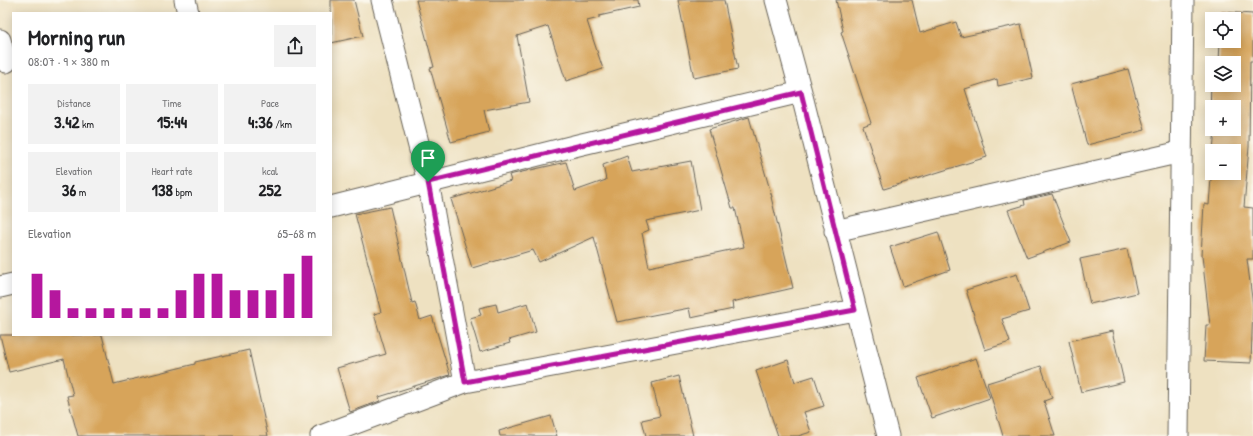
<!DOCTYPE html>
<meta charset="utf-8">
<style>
body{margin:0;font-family:"Patrick Hand",sans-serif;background:#f2f2f2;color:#202124;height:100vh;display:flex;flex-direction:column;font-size:15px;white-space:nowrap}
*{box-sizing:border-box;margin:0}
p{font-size:13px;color:#757577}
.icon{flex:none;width:22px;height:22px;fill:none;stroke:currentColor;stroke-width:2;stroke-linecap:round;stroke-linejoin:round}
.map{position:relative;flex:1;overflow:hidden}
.drawer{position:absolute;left:12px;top:12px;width:320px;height:324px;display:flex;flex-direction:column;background:#fff;border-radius:0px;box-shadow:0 2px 10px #0003}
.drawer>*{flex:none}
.fabs{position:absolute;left:1205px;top:12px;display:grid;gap:8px}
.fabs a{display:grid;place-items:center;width:36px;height:36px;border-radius:0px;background:#fff;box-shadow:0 2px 10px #0003;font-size:20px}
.pin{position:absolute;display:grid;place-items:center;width:34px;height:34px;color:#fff;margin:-41px -17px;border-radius:50% 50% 50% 0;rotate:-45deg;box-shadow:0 0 4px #0007}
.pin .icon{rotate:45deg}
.round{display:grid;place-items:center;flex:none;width:42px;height:42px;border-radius:0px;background:#f2f2f2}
.headline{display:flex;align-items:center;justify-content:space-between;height:68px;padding:0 16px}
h1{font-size:22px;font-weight:700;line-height:30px}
.stats{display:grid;grid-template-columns:repeat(3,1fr);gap:6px;height:68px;padding:4px 16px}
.stats div{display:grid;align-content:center;border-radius:0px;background:#f2f2f2;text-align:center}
.stats b{font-size:17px;font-weight:700}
.stats small{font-size:11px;font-weight:400}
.stats p{font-size:11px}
.chart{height:112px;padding:8px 16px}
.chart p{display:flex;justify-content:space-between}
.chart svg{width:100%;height:72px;margin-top:4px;stroke:#b5179e;stroke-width:6}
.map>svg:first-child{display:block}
.building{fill:#d7a45a}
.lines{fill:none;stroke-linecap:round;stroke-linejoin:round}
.street-casing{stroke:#666156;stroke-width:23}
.street{stroke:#fff;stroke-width:21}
.route-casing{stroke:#fff;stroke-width:8}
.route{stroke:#b5179e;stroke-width:5}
</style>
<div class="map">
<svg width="1253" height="436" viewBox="0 0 1253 436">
<rect width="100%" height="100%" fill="#fbf7ec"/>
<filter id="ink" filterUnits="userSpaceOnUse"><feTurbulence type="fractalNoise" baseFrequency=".025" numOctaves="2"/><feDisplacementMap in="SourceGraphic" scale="8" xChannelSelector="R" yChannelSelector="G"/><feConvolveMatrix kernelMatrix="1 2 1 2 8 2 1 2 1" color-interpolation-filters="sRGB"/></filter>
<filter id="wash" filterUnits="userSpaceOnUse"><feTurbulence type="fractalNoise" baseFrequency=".012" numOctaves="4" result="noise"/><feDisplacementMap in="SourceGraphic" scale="16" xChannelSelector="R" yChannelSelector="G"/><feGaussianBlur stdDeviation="0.9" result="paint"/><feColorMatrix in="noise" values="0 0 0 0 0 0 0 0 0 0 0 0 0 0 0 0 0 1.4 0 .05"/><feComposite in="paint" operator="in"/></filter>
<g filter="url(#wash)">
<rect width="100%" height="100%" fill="#eee1c1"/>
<g id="blocks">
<path class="building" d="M 331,0 L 354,0 L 363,36 L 331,43 Z
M 416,0 L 638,0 L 639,7 L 599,16 L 599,18 L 587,21 L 603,69 L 566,81 L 548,26 L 517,36 L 529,102 L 484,110 L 489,132 L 451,142 L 430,68 L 434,67 Z
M 678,0 L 724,0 L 738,69 L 694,78 Z
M 836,0 L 912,0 L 920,33 L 956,22 L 961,37 L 1021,24 L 1033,78 L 998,86 L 997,79 L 965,89 L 987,157 L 884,189 L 863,126 L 871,123 L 841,32 L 843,31 Z
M 1222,12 L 1253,14 L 1253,61 L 1250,61 L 1249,147 L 1244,207 L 1253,208 L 1253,259 L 1247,259 L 1253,306 L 1251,363 L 1204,361 L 1206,325 L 1210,325 L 1202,256 L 1201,256 L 1204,204 L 1209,205 L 1212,165 L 1212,173 L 1234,173 L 1234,151 L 1213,151 L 1215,129 L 1234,129 L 1234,107 L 1212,107 L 1212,121 L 1210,121 L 1211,77 L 1212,85 L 1234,85 L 1234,63 L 1219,63 L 1220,41 L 1234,41 L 1234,19 L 1222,19 Z
M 1128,69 L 1145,130 L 1087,145 L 1071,84 Z
M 749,117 L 772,197 L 771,197 L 793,288 L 732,302 L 733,309 L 691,318 L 689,308 L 617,322 L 594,237 L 539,262 L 533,250 L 472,268 L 451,199 L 511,181 L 509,175 L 566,162 L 575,191 L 606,180 L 603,165 L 627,156 L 632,172 L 691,161 L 700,210 L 646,221 L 649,230 L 642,233 L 649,267 L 744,247 L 735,208 L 732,208 L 709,129 Z
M 1052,194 L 1071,242 L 1027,258 L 1008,210 L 1025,205 L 1024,200 Z
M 390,207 L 412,303 L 415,302 L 420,320 L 432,316 L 450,375 L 379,397 L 380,401 L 350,412 L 337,368 L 386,354 L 374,314 L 381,312 L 355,214 Z
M 938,232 L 950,270 L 903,286 L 890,247 Z
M 1127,249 L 1137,293 L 1090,304 L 1080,259 Z
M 1017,274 L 1029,311 L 1002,319 L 1010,342 L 985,350 L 966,290 Z
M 528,303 L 536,332 L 509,340 L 510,343 L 480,352 L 470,318 L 481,315 L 479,308 L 496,304 L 498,312 Z
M 1112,331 L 1124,382 L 1081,392 L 1069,341 Z
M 0,335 L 102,335 L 114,384 L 195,364 L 195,362 L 249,350 L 268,436 L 78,436 L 67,396 L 73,395 L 64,359 L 9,372 Z
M 976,358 L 990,398 L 932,418 L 918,378 Z
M 788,360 L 795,382 L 814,376 L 824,406 L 804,412 L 811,432 L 798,436 L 778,436 L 756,371 Z
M 1041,366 L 1052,398 L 1044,401 L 1055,436 L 1003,436 L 987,383 Z
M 679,376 L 693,436 L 646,436 L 642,420 L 660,416 L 652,383 Z
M 551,416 L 557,436 L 500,436 L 499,431 Z"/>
</g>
</g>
<g filter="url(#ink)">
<use href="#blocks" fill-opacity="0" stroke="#666156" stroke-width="1"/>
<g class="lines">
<g class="street-casing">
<path id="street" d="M 185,0 L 188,13
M 382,0 L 428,182 L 465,382
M 776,0 L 801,92 L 888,436
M 0,40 L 6,62
M 331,207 L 578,145 L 801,92
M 835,231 L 1181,152
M 0,287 L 13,284
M 321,436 L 465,382 L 855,310
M 1178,436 L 1183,0"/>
</g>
<use href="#street" class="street"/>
</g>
</g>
<g class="lines" filter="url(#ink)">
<g class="route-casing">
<path id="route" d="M 801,92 L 855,310 L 465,382 L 428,182 Z"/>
</g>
<use href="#route" class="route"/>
</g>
</svg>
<div class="fabs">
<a><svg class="icon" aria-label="locate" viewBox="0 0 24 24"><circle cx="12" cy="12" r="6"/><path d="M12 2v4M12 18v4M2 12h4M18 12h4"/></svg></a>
<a><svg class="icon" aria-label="layers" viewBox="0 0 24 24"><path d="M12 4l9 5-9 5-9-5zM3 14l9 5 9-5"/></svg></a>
<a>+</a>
<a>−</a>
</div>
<div class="pin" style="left:428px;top:182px;background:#1e9e55"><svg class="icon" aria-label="arrive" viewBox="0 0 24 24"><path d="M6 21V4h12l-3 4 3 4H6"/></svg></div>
<section class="drawer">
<div class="headline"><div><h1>Morning run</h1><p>08:07 · 9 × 380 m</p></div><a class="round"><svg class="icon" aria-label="share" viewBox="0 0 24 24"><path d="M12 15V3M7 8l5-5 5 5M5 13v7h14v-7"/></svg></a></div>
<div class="stats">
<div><p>Distance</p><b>3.42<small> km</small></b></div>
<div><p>Time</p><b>15:44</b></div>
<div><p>Pace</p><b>4:36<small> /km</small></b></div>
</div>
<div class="stats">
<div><p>Elevation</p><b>36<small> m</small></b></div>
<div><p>Heart rate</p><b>138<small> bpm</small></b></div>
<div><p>kcal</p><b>252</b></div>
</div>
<div class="chart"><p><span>Elevation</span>65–68 m</p>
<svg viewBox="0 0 160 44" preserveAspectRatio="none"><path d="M5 44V17M15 44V27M25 44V38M35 44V38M45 44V38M55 44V38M65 44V38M75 44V38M85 44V27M95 44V17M105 44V17M115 44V27M125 44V27M135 44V27M145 44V17M155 44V6"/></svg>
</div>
</section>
</div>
